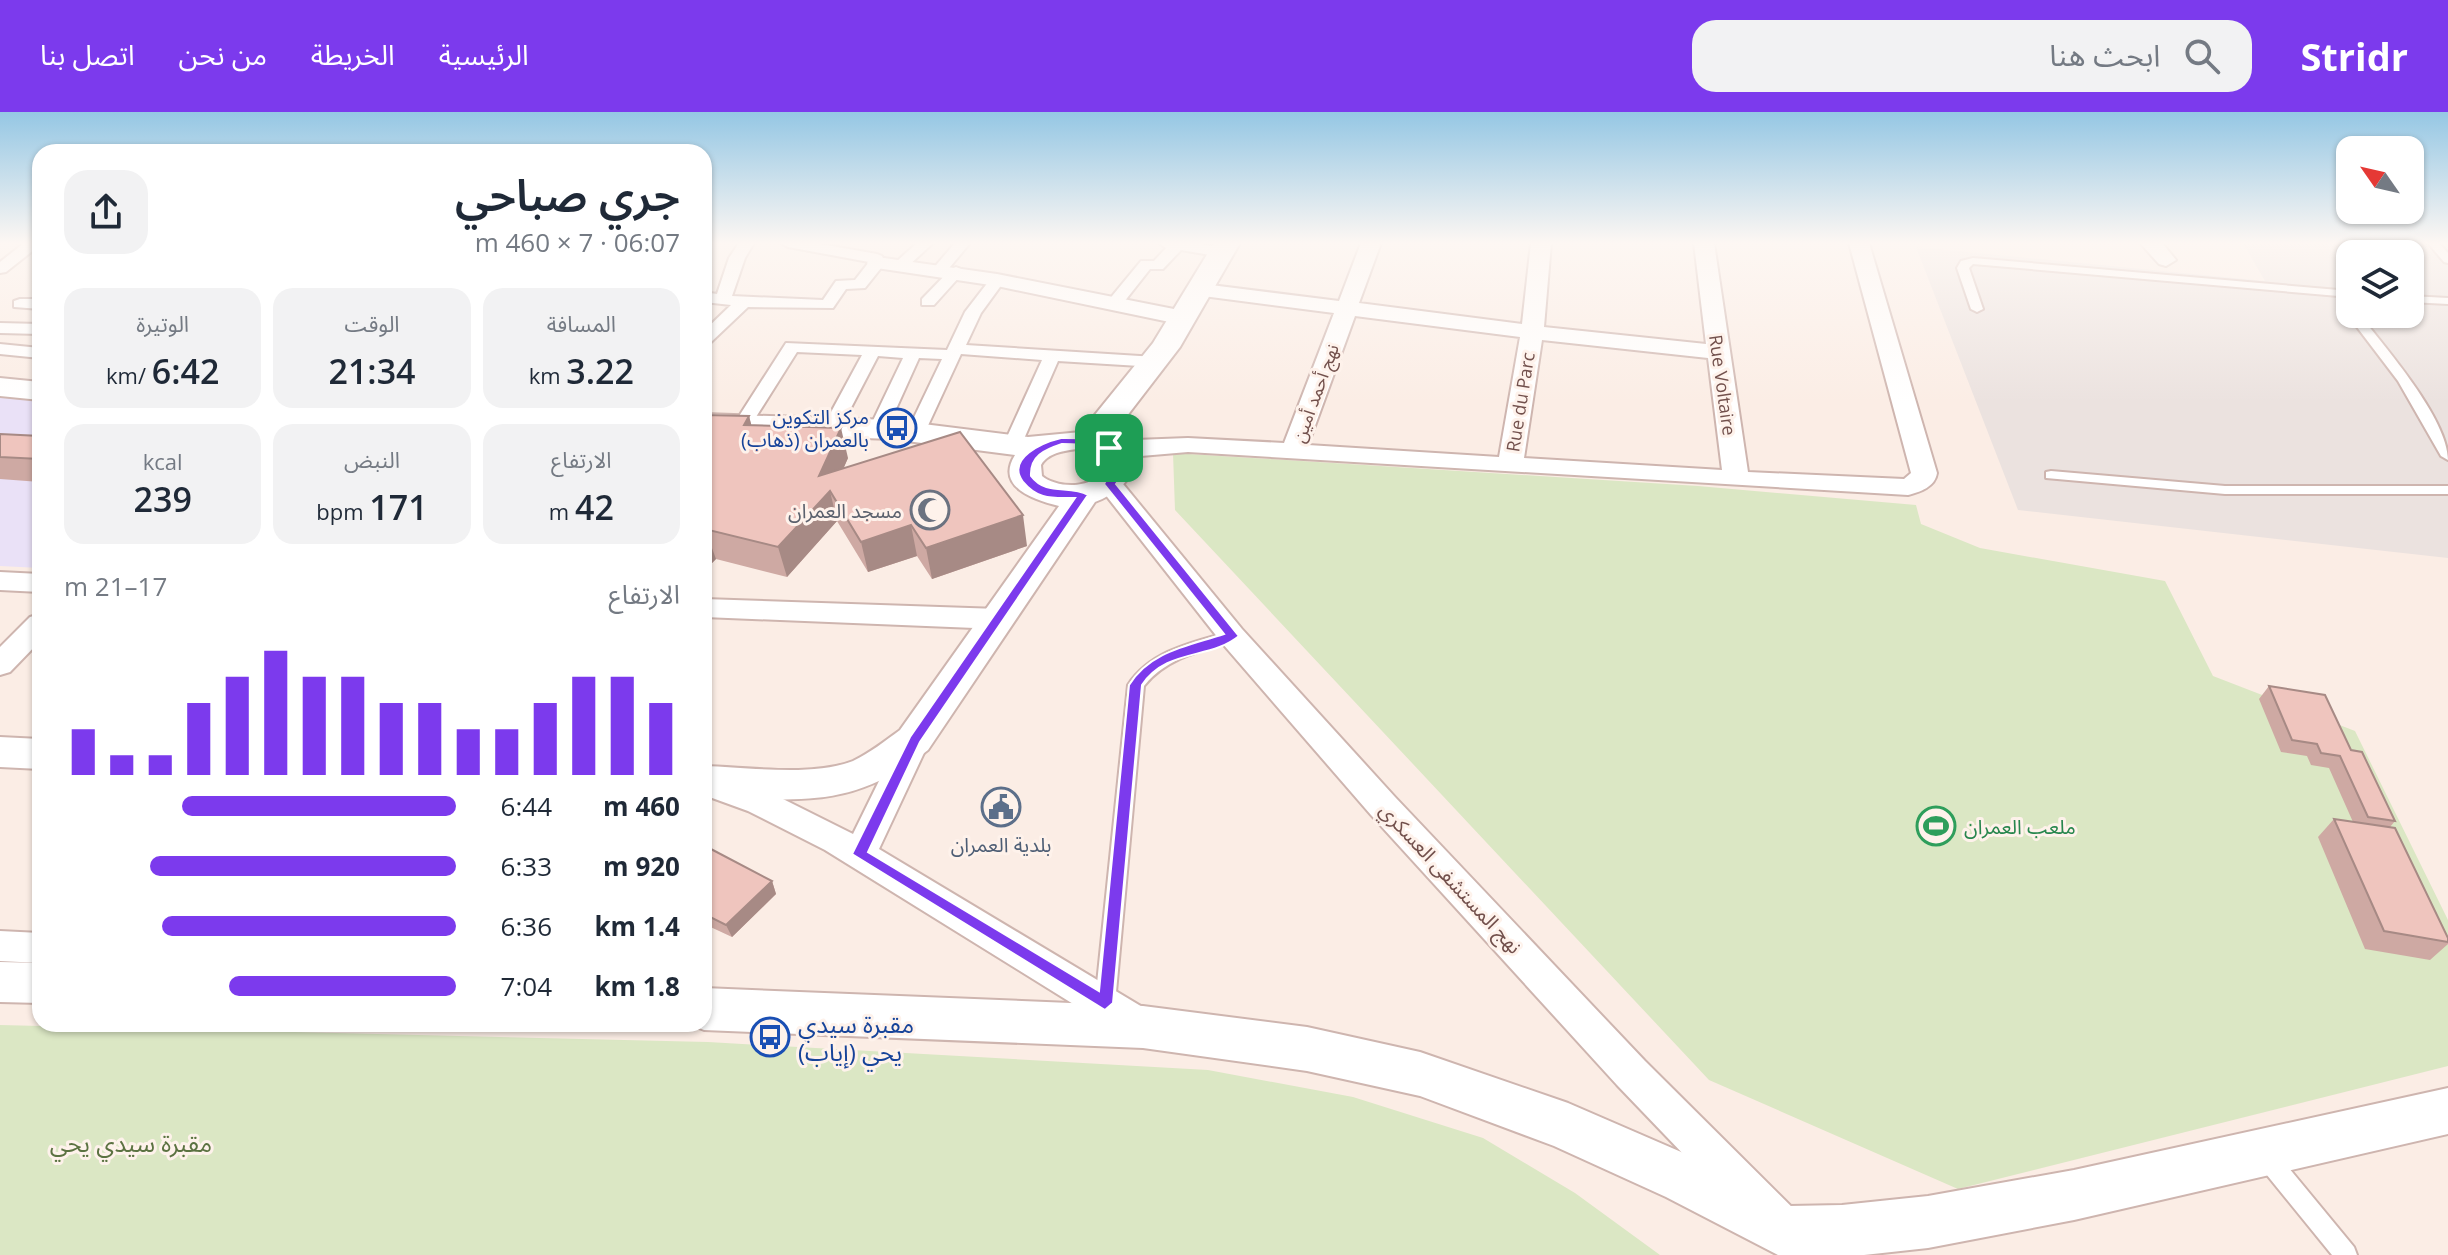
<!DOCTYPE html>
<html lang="ar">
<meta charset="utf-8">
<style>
body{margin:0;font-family:"Open Sans","Noto Sans Arabic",sans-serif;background:#f2f2f3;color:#1f2937;direction:rtl;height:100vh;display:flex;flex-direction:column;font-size:30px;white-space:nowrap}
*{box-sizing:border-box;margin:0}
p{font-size:26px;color:#747a83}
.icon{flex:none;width:44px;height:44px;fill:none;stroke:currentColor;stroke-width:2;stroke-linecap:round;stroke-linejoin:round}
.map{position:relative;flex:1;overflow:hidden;direction:ltr}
.sheet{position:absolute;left:32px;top:32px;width:680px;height:888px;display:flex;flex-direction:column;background:#fff;border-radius:24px;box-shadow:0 2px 6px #0004;direction:rtl}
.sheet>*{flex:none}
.needle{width:52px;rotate:304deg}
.buttons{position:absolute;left:2336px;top:24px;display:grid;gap:16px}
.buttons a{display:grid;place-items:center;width:88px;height:88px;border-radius:16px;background:#fff;box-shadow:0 2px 6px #0004;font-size:40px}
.pin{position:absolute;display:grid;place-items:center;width:68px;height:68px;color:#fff;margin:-34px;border-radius:16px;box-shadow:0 4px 12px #0006}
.round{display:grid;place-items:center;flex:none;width:84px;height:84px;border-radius:24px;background:#f2f2f3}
.head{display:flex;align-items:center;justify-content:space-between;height:136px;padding:0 32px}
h1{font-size:44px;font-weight:600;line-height:60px}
.metrics{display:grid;grid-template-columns:repeat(3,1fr);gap:12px;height:136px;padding:8px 32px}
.metrics div{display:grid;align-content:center;border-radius:20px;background:#f2f2f3;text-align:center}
.metrics b{font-size:34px;font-weight:600}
.metrics small{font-size:22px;font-weight:400}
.metrics p{font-size:22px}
.chart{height:224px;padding:16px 32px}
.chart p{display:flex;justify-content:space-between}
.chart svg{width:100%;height:144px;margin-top:8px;stroke:#7c3aed;stroke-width:6}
ul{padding:0 32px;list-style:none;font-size:26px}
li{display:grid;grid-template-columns:128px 96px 1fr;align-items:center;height:60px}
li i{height:20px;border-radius:10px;background:#7c3aed}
header{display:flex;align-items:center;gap:48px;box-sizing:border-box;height:112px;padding:0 40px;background:#7c3aed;color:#fff}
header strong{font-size:38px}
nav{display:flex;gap:44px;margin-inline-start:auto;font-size:28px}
.search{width:560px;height:72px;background:#f2f2f3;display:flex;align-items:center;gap:20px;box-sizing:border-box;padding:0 28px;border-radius:24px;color:#747a83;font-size:30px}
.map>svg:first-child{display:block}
.industrial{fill:#ebe2df;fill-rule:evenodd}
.education{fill:#eae1f7}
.green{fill:#dbe7c4}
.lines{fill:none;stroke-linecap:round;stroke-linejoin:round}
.service-casing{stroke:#ceb5af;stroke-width:4}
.pedestrian-casing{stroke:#ceb5af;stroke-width:4}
.minor-casing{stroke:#ceb5af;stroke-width:4}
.tertiary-casing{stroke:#ceb5af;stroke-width:4}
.service{fill:#fff;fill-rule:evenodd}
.pedestrian{fill:#fff;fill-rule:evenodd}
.minor{fill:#fff;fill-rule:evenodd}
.tertiary{fill:#fff;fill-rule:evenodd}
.wall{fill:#cea9a3}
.shaded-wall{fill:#a78a85}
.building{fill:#efc5be;stroke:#a78a85;stroke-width:2}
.route{fill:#7c3aed;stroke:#fff;stroke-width:2;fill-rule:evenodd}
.labels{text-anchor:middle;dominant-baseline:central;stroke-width:6;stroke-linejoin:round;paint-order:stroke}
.far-street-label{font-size:18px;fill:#72504c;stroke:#fef2eb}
.transit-label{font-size:20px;fill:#164399;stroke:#fef2eb;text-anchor:end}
.worship-label{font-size:20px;fill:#5b616d;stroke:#fef2eb;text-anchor:end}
.leisure-label{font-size:20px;fill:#27864d;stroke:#fef2eb;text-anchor:start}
.service-label{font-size:20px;fill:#4e5e75;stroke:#fef2eb}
.street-label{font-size:20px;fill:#72504c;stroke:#fef2eb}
.near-transit-label{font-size:24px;fill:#164399;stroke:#fef2eb;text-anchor:start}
.near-park-label{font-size:24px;fill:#5b7241;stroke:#fef2eb}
</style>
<header>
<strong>Stridr</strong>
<div class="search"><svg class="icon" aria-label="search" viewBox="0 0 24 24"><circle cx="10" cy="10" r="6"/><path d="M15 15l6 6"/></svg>ابحث هنا</div>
<nav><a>الرئيسية</a><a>الخريطة</a><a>من نحن</a><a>اتصل بنا</a></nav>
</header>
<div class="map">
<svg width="2448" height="1143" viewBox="0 0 2448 1143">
<rect width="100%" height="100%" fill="#fbede5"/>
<path class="industrial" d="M 2243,131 L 2448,131 L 2448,446 L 2018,398 L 1916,135 L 2265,169 ZM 2350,142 L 2410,142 L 2410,202 L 2350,202 Z"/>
<path class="education" d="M 0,284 L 40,287 L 40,456 L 0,454 Z"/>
<path class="green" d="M 1173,341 L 1698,374 L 1916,393 L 1921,412 L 1980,436 L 2165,469 L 2213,564 L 2355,619 L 2448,808 L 2448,954 L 1958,1077 L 1709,968 L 1175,398 Z
M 0,913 L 708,930 L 1208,958 L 1353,985 L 1483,1026 L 1575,1081 L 1660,1143 L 0,1143 Z"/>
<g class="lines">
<g class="service-casing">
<path id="service" d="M 2428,131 L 2439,131 L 2448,141 L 2448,151 L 2444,150 Z
M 1973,146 L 2350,179 L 2350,185 L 1973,152 L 1969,156 L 1983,197 L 1977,200 L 1971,197 L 1957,156 L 1961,149 Z
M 2410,184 L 2448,186 L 2448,192 L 2410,190 Z
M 2350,199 L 2350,202 L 2359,202 C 2385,235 2448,307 2448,348 L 2441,344 L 2398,269 L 2347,202 Z
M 2051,359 L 2225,374 L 2448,374 L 2448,382 L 2225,382 L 2046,366 L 2046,360 Z
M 1232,519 L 1237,520 L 1240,524 L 1237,528 C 1204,538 1167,545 1144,574 L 1115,891 L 1112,897 L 1105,900 L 1098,897 L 1095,891 L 1128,573 C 1151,538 1194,530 1232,519 Z
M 2266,1035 L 2274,1038 L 2354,1135 L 2357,1143 L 2332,1143 L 2258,1052 L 2255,1045 L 2258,1038 Z"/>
</g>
<g class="pedestrian-casing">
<path id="pedestrian" d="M 24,131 L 40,133 L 6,160 L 0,161 L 0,150 Z
M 739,131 L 754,131 L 745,146 L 732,184 L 823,188 L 836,169 L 855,168 L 869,150 L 788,135 L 781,131 L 815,131 L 877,142 L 882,144 L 885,151 L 865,176 L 846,177 L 833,196 L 748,195 L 710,231 L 704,233 L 704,219 L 731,193 L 704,190 L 704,180 L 717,182 L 729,146 Z
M 917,131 L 933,131 L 906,156 L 896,156 L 896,150 Z
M 955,131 L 970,131 L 945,161 L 935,161 L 932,158 Z
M 1159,131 L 1197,131 L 1227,137 L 1230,140 L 1222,145 L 1181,138 L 1163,157 L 1150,157 L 1120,195 L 1108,195 L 1108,189 L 1141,149 L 1154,149 L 1166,136 Z
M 956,155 L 961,157 L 961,163 L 934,193 L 922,193 L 922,187 L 951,157 Z
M 997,163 L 1005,168 L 981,201 L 966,233 L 1156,245 L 1164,250 L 1156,255 L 1058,249 L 1020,336 L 1011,341 L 1002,336 L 1042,248 L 961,242 L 925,320 L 916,325 L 907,320 L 942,247 L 919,246 L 887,317 L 878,322 L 869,317 L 903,246 L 878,244 L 841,315 L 832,320 L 823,315 L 862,243 L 797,240 L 749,316 L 743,317 L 734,312 L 786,231 L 947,238 L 965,200 L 992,165 Z
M 20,187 L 40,187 L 40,197 L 14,195 L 14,189 Z
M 0,211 L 40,212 L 40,222 L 0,221 Z
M 0,232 L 40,236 L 40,246 L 0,242 Z"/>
</g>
<g class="minor-casing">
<path id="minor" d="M 1361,131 L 1381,131 L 1359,191 L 1522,212 L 1531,131 L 1551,131 L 1544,215 L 1706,232 L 1694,131 L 1714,131 L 1748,360 L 1904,367 L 1911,361 L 1849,131 L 1869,131 L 1937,361 C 1935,375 1920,380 1908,383 L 1188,340 L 1141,344 L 1100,341 L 1097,336 L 1100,331 L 1109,329 L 1188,326 L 1284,331 L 1334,201 L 1203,184 L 1192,178 L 1203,172 L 1339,189 ZM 1355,204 L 1520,225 L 1499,345 L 1308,333 ZM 1542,228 L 1708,246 L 1722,358 L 1524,346 Z
M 2140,131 L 2162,131 L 2176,148 L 2166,154 L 2159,152 Z
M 877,145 L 997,162 L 1184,199 L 1195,206 L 1184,213 L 997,174 L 870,155 L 867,151 L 870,147 Z
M 1110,364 L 1119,367 L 1242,517 L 1395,685 L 1645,949 L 1825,1128 L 1831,1143 L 1780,1143 L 1617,973 L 1371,703 L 1222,531 L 1097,372 L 1101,367 Z
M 0,460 L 40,462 L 40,480 L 0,478 Z
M 704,487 L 999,497 L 1009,500 L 1013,507 L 1009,514 L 999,517 L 704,505 Z
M 40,502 L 40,529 L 10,560 L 0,563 L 0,535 L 30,505 Z
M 914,616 L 925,620 L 930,628 L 879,737 L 1154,902 L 1160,914 L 1154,926 L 1141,931 L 1128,926 L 825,738 L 748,699 L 704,683 L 704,659 L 771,681 L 853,722 L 903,620 Z
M 0,819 L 40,821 L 40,851 L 0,849 Z"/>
</g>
<g class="tertiary-casing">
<path id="tertiary" d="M 1214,131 L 1240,131 L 1180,235 L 1110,326 C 1154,346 1127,378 1095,390 L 928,638 C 851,699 795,688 704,684 L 704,654 C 747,655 813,665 853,649 C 870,641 885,629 900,618 L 1059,394 C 1034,388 995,375 1015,343 L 891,327 L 704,320 L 704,302 L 891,308 L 1028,325 L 1081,320 L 1153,231 ZM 1076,337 L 1091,341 L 1100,347 C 1107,378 1058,378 1042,364 L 1041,353 C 1048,341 1063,339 1076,337 Z
M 0,266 L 40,270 L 40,288 L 0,284 Z
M 0,625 L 40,627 L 40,657 L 0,655 Z
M 0,850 L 40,851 L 40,891 L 0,890 Z
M 704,876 L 1143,894 L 1307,915 L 1420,940 L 1568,991 L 1702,1049 L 1789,1094 L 1842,1093 L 1928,1084 L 2074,1058 L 2448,976 L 2448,1022 L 2074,1108 L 1928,1136 L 1864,1143 L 1778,1143 L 1666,1085 L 1554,1034 L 1420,984 L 1307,959 L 1143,936 L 704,918 L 689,912 L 704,912 Z"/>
</g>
<use href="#service" class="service"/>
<use href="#pedestrian" class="pedestrian"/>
<use href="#minor" class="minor"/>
<use href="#tertiary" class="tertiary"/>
</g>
<path class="wall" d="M 704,303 L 749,304 L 751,313 L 848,346 L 843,357 L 1027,434 L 932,467 L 917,444 L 868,460 L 837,409 L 787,465 L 716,447 L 704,459 Z
M 0,322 L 40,324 L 40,370 L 0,367 Z
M 2269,574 L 2351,638 L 2395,709 L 2390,715 L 2448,826 L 2448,832 L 2430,848 L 2365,837 L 2318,725 L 2334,707 L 2353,710 L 2329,656 L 2311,653 L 2307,644 L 2281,640 L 2259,587 Z
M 704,741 L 772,769 L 776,782 L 732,825 L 704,812 Z"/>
<path class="shaded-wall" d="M 749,304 L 757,334 L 744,313 Z
M 841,316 L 848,346 L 832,383 L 830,379 L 837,409 L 787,465 L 778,435 L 819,364 Z
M 1023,403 L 1027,434 L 932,467 L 926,436 Z
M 911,413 L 917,444 L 868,460 L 861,430 Z
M 705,417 L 716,447 L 704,459 L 704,418 Z
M 772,769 L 776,782 L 732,825 L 726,813 Z"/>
<path class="building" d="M 704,303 L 749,304 L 744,313 L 841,316 L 819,364 L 960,320 L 1023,403 L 926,436 L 911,413 L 861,430 L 830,379 L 778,435 L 705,417 L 704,418 Z
M 0,322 L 40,324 L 40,347 L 0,345 Z
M 2269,574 L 2325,583 L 2351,638 L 2362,640 L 2395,709 L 2368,705 L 2340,644 L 2321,641 L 2317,632 L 2292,628 Z
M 2334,707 L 2395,716 L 2448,826 L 2448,830 L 2384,819 Z
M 709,736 L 772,769 L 726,813 L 704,802 L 704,741 Z"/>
<linearGradient id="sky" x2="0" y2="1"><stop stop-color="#95c7e4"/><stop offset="0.45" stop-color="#fdf7f3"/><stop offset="1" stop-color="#fdf7f3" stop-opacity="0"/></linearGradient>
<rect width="2448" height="291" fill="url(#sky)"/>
<path class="route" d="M 1061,326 C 1093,326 1106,325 1125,353 L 1123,363 L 1116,372 L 1239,524 C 1210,548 1167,536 1142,573 L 1113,891 L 1105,898 L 852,742 L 910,625 L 1075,386 C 1065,386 1053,387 1043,384 C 1035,382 1028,376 1023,370 C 1005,346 1044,330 1061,326 ZM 1062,332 C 1086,332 1100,332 1114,353 L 1104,372 L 1224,522 C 1188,534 1150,539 1129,573 L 1099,879 L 868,740 L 920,630 L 1088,383 C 1069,372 1047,385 1031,364 C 1030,344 1044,338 1062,332 Z"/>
<defs>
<g id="bus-ring" transform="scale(2)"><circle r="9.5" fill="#fef2eb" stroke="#1a4fb4" stroke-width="1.5"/><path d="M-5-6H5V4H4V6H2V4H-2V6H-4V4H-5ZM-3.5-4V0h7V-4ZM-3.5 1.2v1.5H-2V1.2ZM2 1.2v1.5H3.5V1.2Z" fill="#1a4fb4"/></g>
<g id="mosque-ring" transform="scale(2)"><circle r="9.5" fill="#fef2eb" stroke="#6b7280" stroke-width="1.5"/><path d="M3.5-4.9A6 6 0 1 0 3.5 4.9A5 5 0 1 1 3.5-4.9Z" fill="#6b7280"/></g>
<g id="civic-ring" transform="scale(2)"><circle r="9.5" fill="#fef2eb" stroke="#5c6f8a" stroke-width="1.5"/><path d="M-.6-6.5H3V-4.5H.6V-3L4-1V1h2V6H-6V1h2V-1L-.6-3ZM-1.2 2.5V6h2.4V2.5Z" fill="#5c6f8a"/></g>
<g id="stadium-ring" transform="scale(2)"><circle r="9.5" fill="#fef2eb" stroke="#2e9e5b" stroke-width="1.5"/><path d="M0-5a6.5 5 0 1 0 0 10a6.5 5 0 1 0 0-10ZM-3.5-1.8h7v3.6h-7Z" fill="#2e9e5b"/></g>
</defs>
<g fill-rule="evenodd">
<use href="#bus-ring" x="897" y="316"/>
<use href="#mosque-ring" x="930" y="398"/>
<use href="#civic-ring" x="1001" y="695"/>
<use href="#stadium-ring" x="1936" y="714"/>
<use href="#bus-ring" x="770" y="925"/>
</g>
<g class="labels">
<g class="far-street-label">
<text transform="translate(1723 273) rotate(82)">Rue Voltaire</text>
<text transform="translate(1315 281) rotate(-70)">نهج أحمد أمين</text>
<text transform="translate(1520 290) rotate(-81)">Rue du Parc</text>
</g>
<g class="transit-label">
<text x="869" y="304">مركز التكوين<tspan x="869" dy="23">بالعمران (ذهاب)</tspan></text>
</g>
<g class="worship-label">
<text x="902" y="398">مسجد العمران</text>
</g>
<g class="leisure-label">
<text x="1964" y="714">ملعب العمران</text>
</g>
<g class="service-label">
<text x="1001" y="732">بلدية العمران</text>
</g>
<g class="street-label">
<text transform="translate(1451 766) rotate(47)">نهج المستشفى العسكري</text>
</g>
<g class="near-transit-label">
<text x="798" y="911">مقبرة سيدي<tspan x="798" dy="28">يحي (إياب)</tspan></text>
</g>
<g class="near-park-label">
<text x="131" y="1030">مقبرة سيدي يحي</text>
</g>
</g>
</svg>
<div class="buttons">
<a><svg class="needle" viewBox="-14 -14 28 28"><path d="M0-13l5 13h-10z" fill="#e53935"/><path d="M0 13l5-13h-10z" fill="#747a83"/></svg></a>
<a><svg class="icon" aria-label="layers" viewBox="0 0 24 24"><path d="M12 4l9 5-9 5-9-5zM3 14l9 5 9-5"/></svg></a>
</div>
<div class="pin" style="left:1109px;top:336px;background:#1e9e55"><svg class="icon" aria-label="arrive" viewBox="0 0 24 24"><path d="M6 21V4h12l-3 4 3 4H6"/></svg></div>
<section class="sheet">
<div class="head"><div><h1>جري صباحي</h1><p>06:07 · 7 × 460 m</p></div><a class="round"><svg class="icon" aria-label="share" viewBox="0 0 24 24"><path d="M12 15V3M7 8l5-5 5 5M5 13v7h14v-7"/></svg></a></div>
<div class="metrics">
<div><p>المسافة</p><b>3.22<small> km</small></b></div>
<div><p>الوقت</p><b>21:34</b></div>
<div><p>الوتيرة</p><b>6:42<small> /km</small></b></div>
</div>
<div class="metrics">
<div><p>الارتفاع</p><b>42<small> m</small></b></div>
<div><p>النبض</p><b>171<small> bpm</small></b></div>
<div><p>kcal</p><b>239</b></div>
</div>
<div class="chart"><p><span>الارتفاع</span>17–21 m</p>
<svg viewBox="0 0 160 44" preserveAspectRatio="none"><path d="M5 44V30M15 44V38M25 44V38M35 44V22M45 44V14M55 44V6M65 44V14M75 44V14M85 44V22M95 44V22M105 44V30M115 44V30M125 44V22M135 44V14M145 44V14M155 44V22"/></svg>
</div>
<ul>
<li><b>460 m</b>6:44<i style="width:70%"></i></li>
<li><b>920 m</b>6:33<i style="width:78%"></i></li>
<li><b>1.4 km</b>6:36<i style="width:75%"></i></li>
<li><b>1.8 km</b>7:04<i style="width:58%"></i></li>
</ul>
</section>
</div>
